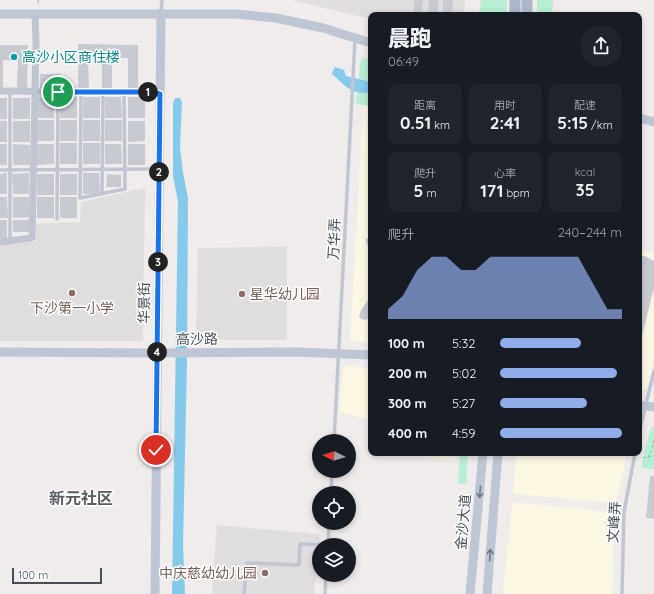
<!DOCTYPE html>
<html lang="zh">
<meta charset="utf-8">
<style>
body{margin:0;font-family:Quicksand,"Noto Sans SC",sans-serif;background:#20242c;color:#f1f3f6;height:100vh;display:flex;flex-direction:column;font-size:15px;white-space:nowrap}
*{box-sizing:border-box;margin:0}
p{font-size:13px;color:#9ea1a6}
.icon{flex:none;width:22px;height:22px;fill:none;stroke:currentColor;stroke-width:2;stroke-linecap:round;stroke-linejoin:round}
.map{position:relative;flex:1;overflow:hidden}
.drawer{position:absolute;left:368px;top:12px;width:274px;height:444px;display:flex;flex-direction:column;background:#171b24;border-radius:8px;box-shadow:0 2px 6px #0003}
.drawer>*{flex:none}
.needle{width:26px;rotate:275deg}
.buttons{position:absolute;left:312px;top:434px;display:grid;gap:8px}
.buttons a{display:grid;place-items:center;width:44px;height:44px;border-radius:50%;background:#171b24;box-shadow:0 2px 6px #0003;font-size:20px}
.scale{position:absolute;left:12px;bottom:10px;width:90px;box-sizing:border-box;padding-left:4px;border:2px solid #444d59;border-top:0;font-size:11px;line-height:14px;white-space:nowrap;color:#444d59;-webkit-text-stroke:3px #fff;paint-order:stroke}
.pin{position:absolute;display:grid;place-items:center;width:34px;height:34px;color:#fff;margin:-17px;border:2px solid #fff;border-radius:50%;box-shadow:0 1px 4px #0007}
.km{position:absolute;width:20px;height:20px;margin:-10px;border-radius:50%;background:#222;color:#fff;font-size:11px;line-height:20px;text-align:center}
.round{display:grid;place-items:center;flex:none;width:42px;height:42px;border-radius:21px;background:#20242c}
.headline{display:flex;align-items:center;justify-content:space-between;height:68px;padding:0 20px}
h1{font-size:22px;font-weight:800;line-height:30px}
.figures{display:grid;grid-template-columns:repeat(3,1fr);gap:6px;height:68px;padding:4px 20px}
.figures div{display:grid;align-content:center;border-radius:8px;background:#20242c;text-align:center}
.figures b{font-size:17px;font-weight:800}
.figures small{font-size:11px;font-weight:400}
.figures p{font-size:11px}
.chart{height:112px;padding:8px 20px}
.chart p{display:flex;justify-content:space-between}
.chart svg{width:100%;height:72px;margin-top:4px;fill:#90adea;opacity:.7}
ul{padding:0 20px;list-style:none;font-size:13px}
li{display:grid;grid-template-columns:64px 48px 1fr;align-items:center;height:30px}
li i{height:10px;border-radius:5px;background:#90adea}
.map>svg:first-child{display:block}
.commercial{fill:#fbf7e3}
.education{fill:#e0ddde}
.green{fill:#b8eed3}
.water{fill:#85caeb}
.building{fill:#c8cad2}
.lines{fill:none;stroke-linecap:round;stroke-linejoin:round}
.path{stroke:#71cba9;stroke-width:1;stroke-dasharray:3 2;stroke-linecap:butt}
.lane{stroke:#bfc6d2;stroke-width:3.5}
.street{stroke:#bfc6d2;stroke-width:7}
.secondary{stroke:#bec6d5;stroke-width:9}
.primary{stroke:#abb7cb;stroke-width:11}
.oneway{stroke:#6f7784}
.route-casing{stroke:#fff;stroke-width:8}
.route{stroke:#1a73e8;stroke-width:5}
.culture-dot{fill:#0f9aa8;stroke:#fff;stroke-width:1.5}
.education-dot{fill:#8d6e63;stroke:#fff;stroke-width:1.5}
.labels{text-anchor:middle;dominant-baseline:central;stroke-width:3;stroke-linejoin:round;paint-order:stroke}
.culture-label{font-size:14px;fill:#0d838f;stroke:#fff;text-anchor:start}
.street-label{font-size:14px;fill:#444d59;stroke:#fff}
.education-label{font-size:14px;fill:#785e54;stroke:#fff;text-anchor:start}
.quarter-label{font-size:16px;font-weight:bold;fill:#595b61;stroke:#fff}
</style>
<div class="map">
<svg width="654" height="594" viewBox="0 0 654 594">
<rect width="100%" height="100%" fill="#efeceb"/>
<path class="commercial" d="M 371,98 L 371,344 L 350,340 L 364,99 Z
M 639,249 L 654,253 L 654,360 L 647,389 L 639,392 Z
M 349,365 L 371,369 L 371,419 L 339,413 L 343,370 L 346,366 Z
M 425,453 L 456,453 L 455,461 L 425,457 Z
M 516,453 L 627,453 L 616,503 L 513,494 Z
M 512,502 L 614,512 L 612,594 L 503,594 Z"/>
<path class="education" d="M 292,0 L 465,0 L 464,15 L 371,15 L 371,19 Z
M 145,188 L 143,341 L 0,341 L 0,244 L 36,242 L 35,224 L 80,222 L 81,202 Z
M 287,247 L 287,340 L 196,340 L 198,248 Z
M 217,525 L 321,534 L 314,594 L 212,594 Z"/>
<path class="green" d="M 481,0 L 507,0 L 507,15 L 479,15 Z
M 537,0 L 553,0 L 552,15 L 537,15 Z
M 363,57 L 371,59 L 371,82 L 359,80 L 360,62 Z
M 357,92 L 361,93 L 371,93 L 371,106 L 356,104 Z
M 654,425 L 654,469 L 641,468 L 650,430 Z
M 460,453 L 468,453 L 466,484 L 458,483 Z"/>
<path class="water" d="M 335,67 L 344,70 L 346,76 L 371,82 L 371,93 C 350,94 347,87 333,75 L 332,73 Z
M 175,98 L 180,98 L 182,102 L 180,147 L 183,173 L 188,198 L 187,363 L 183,545 L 185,594 L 172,594 L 178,201 L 173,177 L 173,103 Z"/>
<path class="building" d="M 414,0 L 423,0 L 422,15 L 414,15 Z
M 429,0 L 438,0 L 438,15 L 428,15 Z
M 443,0 L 453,0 L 452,15 L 443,15 Z
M 78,44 L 138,45 L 138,89 L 128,89 L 128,58 L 112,58 L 112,89 L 102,89 L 102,58 L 88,58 L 89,89 L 78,89 Z
M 0,45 L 28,45 L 27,88 L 17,88 L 18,61 L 3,60 L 3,88 L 0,88 Z
M 40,74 L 60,74 L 59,89 L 40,88 Z
M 37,97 L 54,97 L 54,118 L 37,118 Z
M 60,97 L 77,97 L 77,118 L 60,118 Z
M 83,97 L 100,97 L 100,118 L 83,118 Z
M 105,97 L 121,97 L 122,118 L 105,118 Z
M 128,97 L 145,97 L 145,118 L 128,118 Z
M 0,98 L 7,98 L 7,119 L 0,119 Z
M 13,98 L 30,98 L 30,119 L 13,119 Z
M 37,120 L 54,120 L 54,141 L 37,141 Z
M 60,120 L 77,120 L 77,141 L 60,141 Z
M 83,120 L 100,120 L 100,141 L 83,141 Z
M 105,120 L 122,120 L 122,141 L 105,141 Z
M 0,121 L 7,121 L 7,142 L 0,142 Z
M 13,121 L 30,121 L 30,142 L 13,142 Z
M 128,121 L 145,121 L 145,141 L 128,142 Z
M 60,143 L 77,143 L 77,164 L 60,164 Z
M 83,143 L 100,143 L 100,164 L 83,164 Z
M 0,144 L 7,144 L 7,165 L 0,165 Z
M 13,144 L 30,145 L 30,165 L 13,165 Z
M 37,144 L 54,144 L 54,164 L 37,165 Z
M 105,144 L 121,144 L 122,164 L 105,164 Z
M 128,144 L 145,144 L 145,165 L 128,165 Z
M 7,173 L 7,194 L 0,194 L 0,174 Z
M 29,173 L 29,194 L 13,194 L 12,174 Z
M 83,173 L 99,173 L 100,194 L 83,194 Z
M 37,174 L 54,174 L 54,195 L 37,195 Z
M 60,174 L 77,174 L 77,195 L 60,195 Z
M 107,174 L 121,175 L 121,187 L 106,187 Z
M 0,197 L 7,197 L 8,218 L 0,218 Z
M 13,197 L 29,197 L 30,217 L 13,218 Z
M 37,197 L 54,197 L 54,218 L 37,218 Z
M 60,197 L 77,197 L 77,218 L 60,218 Z
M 0,220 L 7,220 L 7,241 L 0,241 Z
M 13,220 L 29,220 L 29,232 L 13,232 Z
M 367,238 L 371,240 L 371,253 L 366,242 L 366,239 Z
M 639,256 L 645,256 L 654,261 L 654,288 L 640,344 Z
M 371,296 L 371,318 L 365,320 L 361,319 L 359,316 L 361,310 Z
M 650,476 L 654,476 L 654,519 L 646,518 Z"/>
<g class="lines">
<path class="path" d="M 38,0 L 39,5
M 648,457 L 652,450 L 654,440
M 643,458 L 654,456"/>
<path class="lane" d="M 161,12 L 162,0
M 10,90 L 10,240
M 81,92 L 80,198 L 125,189 L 124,92
M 0,170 L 158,169
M 102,194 L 103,91
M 57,219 L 58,91
M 639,433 L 654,371
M 334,441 L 355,39
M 331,493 L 332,471
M 328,545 L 329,523
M 244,594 L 247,563 L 299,565 L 300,544 L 328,545
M 325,594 L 326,575
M 622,594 L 624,512 L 635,453"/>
<path class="street" d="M 0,91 L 151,92 L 160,94
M 0,242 L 32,238 L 36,44 L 35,14"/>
<path class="secondary" d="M 0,14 L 235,14 L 276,18 L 323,28 L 371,43
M 639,118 L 654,122
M 0,352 L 157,353 L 296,352 L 371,355
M 639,405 L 654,407
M 155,594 L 161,13
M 470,594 L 483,453
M 487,594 L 498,453"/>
<path class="primary" d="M 515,15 L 515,0
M 527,15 L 527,0"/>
</g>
<defs><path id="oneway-shaft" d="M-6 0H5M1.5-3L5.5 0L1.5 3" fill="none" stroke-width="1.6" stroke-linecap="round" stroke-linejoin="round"/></defs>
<g class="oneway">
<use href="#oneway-shaft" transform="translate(480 492) rotate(95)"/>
<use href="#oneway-shaft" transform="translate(490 555) rotate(-86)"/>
</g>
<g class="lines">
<g class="route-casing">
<path id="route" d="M 58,92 L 150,92 L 160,94 L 156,450"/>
</g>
<use href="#route" class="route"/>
</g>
<circle class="culture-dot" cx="14" cy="57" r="4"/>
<g class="education-dot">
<circle cx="72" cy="293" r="4"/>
<circle cx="242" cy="294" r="4"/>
<circle cx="265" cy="573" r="4"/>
</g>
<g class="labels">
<g class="culture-label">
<text x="22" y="57">高沙小区商住楼</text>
</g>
<g class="street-label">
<text transform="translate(334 239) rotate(-87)">万华弄</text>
<text transform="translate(144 303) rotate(-89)">华景街</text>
<text transform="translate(197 339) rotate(-1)">高沙路</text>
<text transform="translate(463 522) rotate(-85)">金沙大道</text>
<text transform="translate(614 522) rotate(-86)">文峰弄</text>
</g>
<g class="education-label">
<text x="250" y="294">星华幼儿园</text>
<text x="72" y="308" text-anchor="middle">下沙第一小学</text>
<text x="257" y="573" text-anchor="end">中庆慈幼幼儿园</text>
</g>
<g class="quarter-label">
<text x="81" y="498">新元社区</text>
</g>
</g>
</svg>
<div class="buttons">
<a><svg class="needle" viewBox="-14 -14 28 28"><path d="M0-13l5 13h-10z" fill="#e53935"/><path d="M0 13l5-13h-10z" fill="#9ea1a6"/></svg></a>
<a><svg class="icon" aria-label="locate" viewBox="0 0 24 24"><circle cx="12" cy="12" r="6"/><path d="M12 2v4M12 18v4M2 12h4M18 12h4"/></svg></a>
<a><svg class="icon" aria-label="layers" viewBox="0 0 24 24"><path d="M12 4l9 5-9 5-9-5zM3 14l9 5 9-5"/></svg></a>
</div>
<div class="scale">100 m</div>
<div class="pin" style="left:58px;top:92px;background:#1e9e55"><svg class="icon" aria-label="arrive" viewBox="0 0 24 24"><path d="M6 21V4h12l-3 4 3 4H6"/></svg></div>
<div class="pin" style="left:156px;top:450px;background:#d93025"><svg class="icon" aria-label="check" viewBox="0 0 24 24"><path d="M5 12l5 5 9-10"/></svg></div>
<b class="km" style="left:148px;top:92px">1</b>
<b class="km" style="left:159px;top:172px">2</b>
<b class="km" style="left:158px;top:262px">3</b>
<b class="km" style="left:157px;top:352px">4</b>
<section class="drawer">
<div class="headline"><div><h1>晨跑</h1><p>06:49</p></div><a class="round"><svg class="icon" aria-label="share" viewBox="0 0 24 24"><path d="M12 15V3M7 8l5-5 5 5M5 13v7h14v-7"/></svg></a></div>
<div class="figures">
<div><p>距离</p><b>0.51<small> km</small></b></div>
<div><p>用时</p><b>2:41</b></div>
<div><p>配速</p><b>5:15<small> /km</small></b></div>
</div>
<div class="figures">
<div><p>爬升</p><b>5<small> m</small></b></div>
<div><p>心率</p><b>171<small> bpm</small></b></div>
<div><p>kcal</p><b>35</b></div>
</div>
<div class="chart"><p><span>爬升</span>240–244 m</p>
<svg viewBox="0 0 160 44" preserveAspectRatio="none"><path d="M0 44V38L10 30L20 14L30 6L40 6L50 14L60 14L70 6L80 6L90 6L100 6L110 6L120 6L130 6L140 22L150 38L160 38V44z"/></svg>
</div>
<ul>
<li><b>100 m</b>5:32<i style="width:66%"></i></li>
<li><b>200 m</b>5:02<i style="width:96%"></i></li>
<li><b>300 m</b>5:27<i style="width:71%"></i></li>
<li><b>400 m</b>4:59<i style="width:100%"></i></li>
</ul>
</section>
</div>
